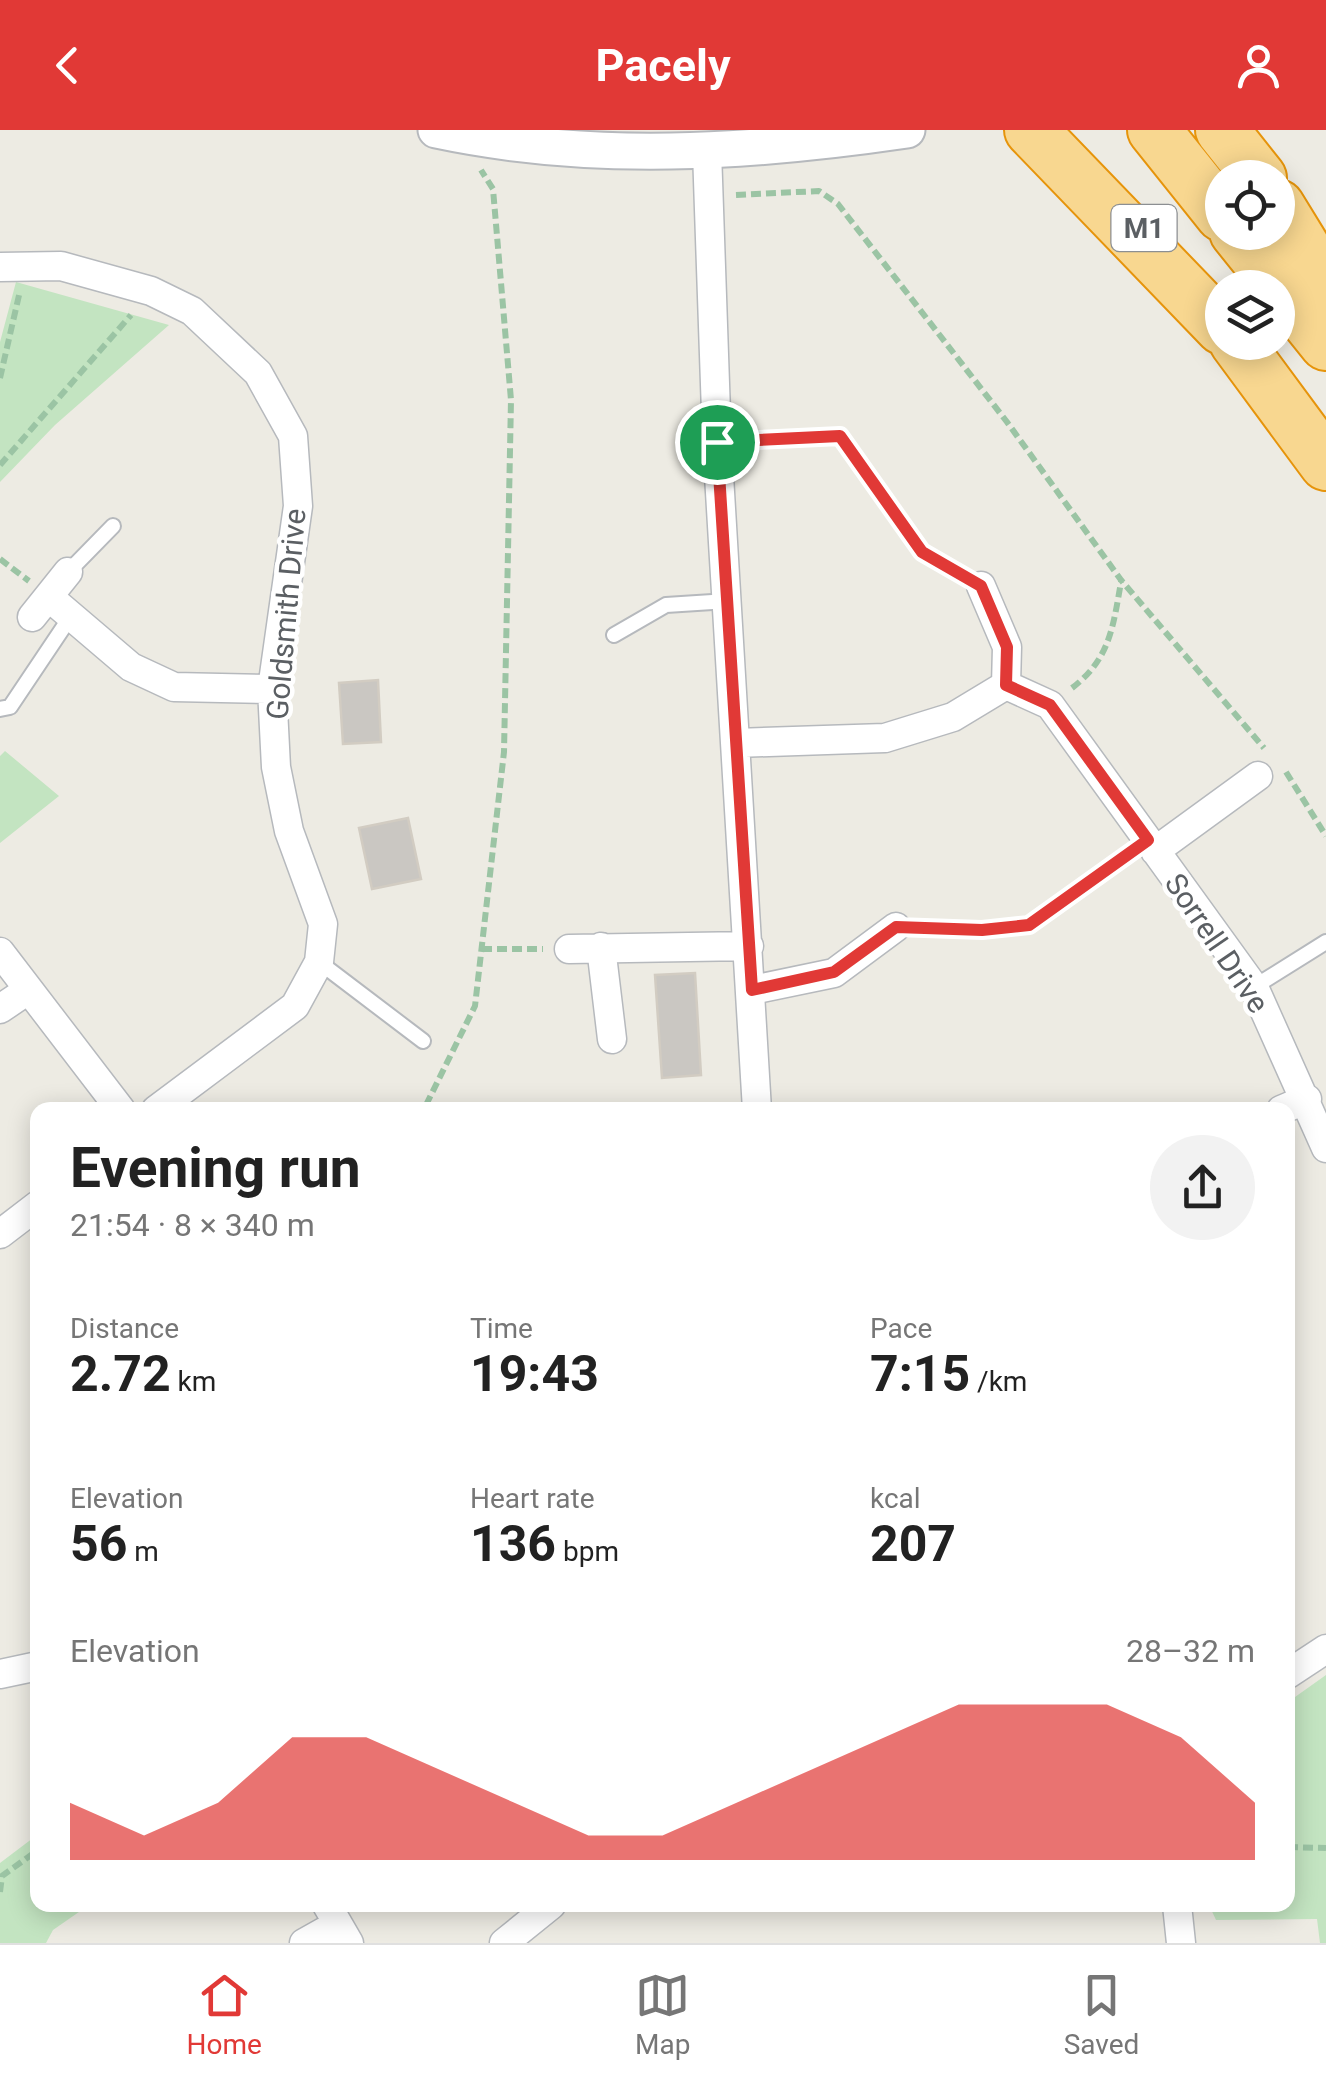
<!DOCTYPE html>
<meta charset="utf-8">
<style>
body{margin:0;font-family:Roboto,sans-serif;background:#f2f2f2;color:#222;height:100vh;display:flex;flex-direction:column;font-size:38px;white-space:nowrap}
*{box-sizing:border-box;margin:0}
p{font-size:32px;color:#767676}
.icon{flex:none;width:55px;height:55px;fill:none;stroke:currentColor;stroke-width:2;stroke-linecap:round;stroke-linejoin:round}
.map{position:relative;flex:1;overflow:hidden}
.details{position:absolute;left:30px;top:972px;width:1265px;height:810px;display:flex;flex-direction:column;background:#fff;border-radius:20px;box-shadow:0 5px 25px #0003}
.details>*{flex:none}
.tools{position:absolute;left:1205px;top:30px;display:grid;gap:20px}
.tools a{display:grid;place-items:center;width:90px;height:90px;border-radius:50%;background:#fff;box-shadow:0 5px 25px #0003;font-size:50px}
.pin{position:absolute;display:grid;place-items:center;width:85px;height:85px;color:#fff;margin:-42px;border:5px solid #fff;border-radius:50%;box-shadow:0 2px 10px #0007}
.round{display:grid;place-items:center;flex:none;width:105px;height:105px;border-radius:52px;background:#f2f2f2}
.head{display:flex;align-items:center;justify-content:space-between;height:170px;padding:0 40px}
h1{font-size:55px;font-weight:700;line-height:75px}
.stats{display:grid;grid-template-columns:repeat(3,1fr);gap:15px;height:170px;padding:10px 40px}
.stats div{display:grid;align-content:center}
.stats b{font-size:50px;font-weight:700}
.stats small{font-size:28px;font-weight:400}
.stats p{font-size:28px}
.chart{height:280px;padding:20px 40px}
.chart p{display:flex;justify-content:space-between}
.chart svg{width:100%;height:180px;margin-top:10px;fill:#e13936;opacity:.7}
header{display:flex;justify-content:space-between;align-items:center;height:130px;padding:0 40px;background:#e13936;color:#fff;font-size:45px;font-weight:700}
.menu{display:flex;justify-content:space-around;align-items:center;height:140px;border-top:2px solid #e0e0e0;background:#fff;font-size:28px;color:#767676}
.menu a{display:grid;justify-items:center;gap:5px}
.menu .current{color:#e13936}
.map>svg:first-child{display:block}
.green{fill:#c3e4c1}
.building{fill:#cac7c2;stroke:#d2ccc2;stroke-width:2.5}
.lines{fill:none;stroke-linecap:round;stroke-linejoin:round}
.service-casing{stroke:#b6b9bd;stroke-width:18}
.minor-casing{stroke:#b6b9bd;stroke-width:31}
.tertiary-casing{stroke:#b6b9bd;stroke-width:39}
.motorway-casing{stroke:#e6940b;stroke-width:56}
.path{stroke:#9bc4a4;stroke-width:6;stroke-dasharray:10 5;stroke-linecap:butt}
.service{stroke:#fff;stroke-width:14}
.minor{stroke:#fff;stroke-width:28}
.tertiary{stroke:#fff;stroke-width:35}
.motorway{stroke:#f8d790;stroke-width:52}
.route-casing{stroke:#fff;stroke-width:20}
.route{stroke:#e13936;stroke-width:12}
.labels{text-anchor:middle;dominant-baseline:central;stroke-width:9;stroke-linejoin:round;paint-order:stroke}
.shield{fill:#fff;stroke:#8c8f92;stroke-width:2.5}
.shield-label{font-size:28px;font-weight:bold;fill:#5b5f63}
.street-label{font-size:30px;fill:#5b5f63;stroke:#fff}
</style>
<header><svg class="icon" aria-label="back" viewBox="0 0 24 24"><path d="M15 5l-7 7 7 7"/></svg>Pacely<svg class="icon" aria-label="person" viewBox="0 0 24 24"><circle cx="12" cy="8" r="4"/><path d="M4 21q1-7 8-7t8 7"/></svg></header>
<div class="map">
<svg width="1326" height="1813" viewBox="0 0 1326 1813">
<rect width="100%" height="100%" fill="#edebe3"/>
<path class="green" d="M 16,152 L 169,195 L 55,295 L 0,352 L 0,212 Z
M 5,621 L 59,666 L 0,713 L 0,626 Z
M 1326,1545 L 1326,1813 L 1320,1813 L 1317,1789 L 1216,1790 L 1209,1775 L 1288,1775 L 1288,1572 Z
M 37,1705 L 38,1775 L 89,1775 L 53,1800 L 46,1813 L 0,1813 L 0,1733 Z"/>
<path class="building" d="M 378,550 L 381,612 L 343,614 L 339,553 Z
M 408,688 L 421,749 L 372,759 L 359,698 Z
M 695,843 L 701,945 L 662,948 L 655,845 Z"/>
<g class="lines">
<g class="service-casing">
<path id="service" d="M 717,312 L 840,306
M 68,442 L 113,396
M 614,505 L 666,475 L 728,471
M 0,579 L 10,577 L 71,486
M 319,832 L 423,911
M 1254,857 L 1326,812"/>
</g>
<g class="minor-casing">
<path id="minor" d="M 707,21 L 717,312 L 757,980
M 0,137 L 61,136 L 151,161 L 192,181 L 258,243 L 293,306 L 298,376 L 272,559 L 276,637 L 289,701 L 323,794 L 319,832 L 295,876 L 156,980
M 981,456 L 1007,517 L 1006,555
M 50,468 L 131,537 L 174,557 L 272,559
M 32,487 L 68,442
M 736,613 L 885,608 L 953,587 L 1006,555 L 1050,575 L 1254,857 L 1326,1018
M 1155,721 L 1258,646
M 601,817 L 612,909
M 569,819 L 749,816
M 0,822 L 121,980
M 752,860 L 834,843 L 896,797
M 0,879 L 28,860
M 1281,980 L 1307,969
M 0,1104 L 38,1075
M 0,1544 L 38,1536
M 1288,1544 L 1326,1519
M 327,1775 L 349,1813
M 1177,1775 L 1181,1813
M 304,1813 L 336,1795
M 504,1813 L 551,1775"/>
</g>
<g class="tertiary-casing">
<path id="tertiary" d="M 436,0 C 591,33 751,23 907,0"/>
</g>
<g class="motorway-casing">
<path id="motorway" d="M 1031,0 L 1222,198
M 1154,0 L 1222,85
M 1222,0 L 1260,48
M 1278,76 L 1326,154
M 1236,102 L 1326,214
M 1236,212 L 1326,334"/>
</g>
<path class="path" d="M 736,65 L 819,61 L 838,74 L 1007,292 L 1121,450 L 1264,618
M 0,248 L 20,161
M 852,323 L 923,422 L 958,443
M 0,335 L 131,185
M 0,429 L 29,451
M 1072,558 C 1110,529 1113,497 1121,452
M 1286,642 L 1326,706
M 922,798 L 1029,795 L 1127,725
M 482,819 L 543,819
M 426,975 L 475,876 L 504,622 L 511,270 L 493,59 L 481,40
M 1288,1717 L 1326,1718
M 0,1762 L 2,1746 L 38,1720"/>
<use href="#service" class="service"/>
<use href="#minor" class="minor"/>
<use href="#tertiary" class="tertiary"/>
<use href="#motorway" class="motorway"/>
</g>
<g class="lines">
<g class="route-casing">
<path id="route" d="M 840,306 L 922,422 L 981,456 L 1007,517 L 1006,555 L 1050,575 L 1148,710 L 1029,795 L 982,800 L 896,797 L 834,842 L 752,860 L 717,312 Z"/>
</g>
<use href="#route" class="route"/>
</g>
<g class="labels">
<rect class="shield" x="1111.5" y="75" width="65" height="46" rx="8"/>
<g class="shield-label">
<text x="1144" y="98">M1</text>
</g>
<g class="street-label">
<text transform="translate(286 484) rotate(-85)">Goldsmith Drive</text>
<text transform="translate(1217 813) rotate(56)">Sorrell Drive</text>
</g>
</g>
</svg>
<div class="tools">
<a><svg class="icon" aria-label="locate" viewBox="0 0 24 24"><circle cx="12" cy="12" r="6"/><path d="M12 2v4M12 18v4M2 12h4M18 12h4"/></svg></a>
<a><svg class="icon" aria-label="layers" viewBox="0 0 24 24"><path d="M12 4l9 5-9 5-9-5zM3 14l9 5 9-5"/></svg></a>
</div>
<div class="pin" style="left:717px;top:312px;background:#1e9e55"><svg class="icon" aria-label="arrive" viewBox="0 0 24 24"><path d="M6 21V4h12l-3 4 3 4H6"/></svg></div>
<section class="details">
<div class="head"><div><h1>Evening run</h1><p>21:54 · 8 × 340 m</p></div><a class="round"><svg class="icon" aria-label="share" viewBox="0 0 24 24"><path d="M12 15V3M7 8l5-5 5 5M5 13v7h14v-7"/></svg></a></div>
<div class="stats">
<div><p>Distance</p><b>2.72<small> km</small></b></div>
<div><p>Time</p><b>19:43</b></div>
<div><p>Pace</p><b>7:15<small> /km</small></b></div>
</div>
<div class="stats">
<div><p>Elevation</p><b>56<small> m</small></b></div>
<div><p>Heart rate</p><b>136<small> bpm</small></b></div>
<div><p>kcal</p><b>207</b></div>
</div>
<div class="chart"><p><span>Elevation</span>28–32 m</p>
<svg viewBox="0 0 160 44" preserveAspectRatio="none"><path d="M0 44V30L10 38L20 30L30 14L40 14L50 22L60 30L70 38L80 38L90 30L100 22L110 14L120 6L130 6L140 6L150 14L160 30V44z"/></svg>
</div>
</section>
</div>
<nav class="menu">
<a class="current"><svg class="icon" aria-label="home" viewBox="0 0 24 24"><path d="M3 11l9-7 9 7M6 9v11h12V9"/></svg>Home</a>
<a><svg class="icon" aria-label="map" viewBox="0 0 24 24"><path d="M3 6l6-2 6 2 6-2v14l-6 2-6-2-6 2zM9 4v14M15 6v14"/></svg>Map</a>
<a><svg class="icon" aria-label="saved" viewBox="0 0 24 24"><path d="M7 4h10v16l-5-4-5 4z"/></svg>Saved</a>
</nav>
